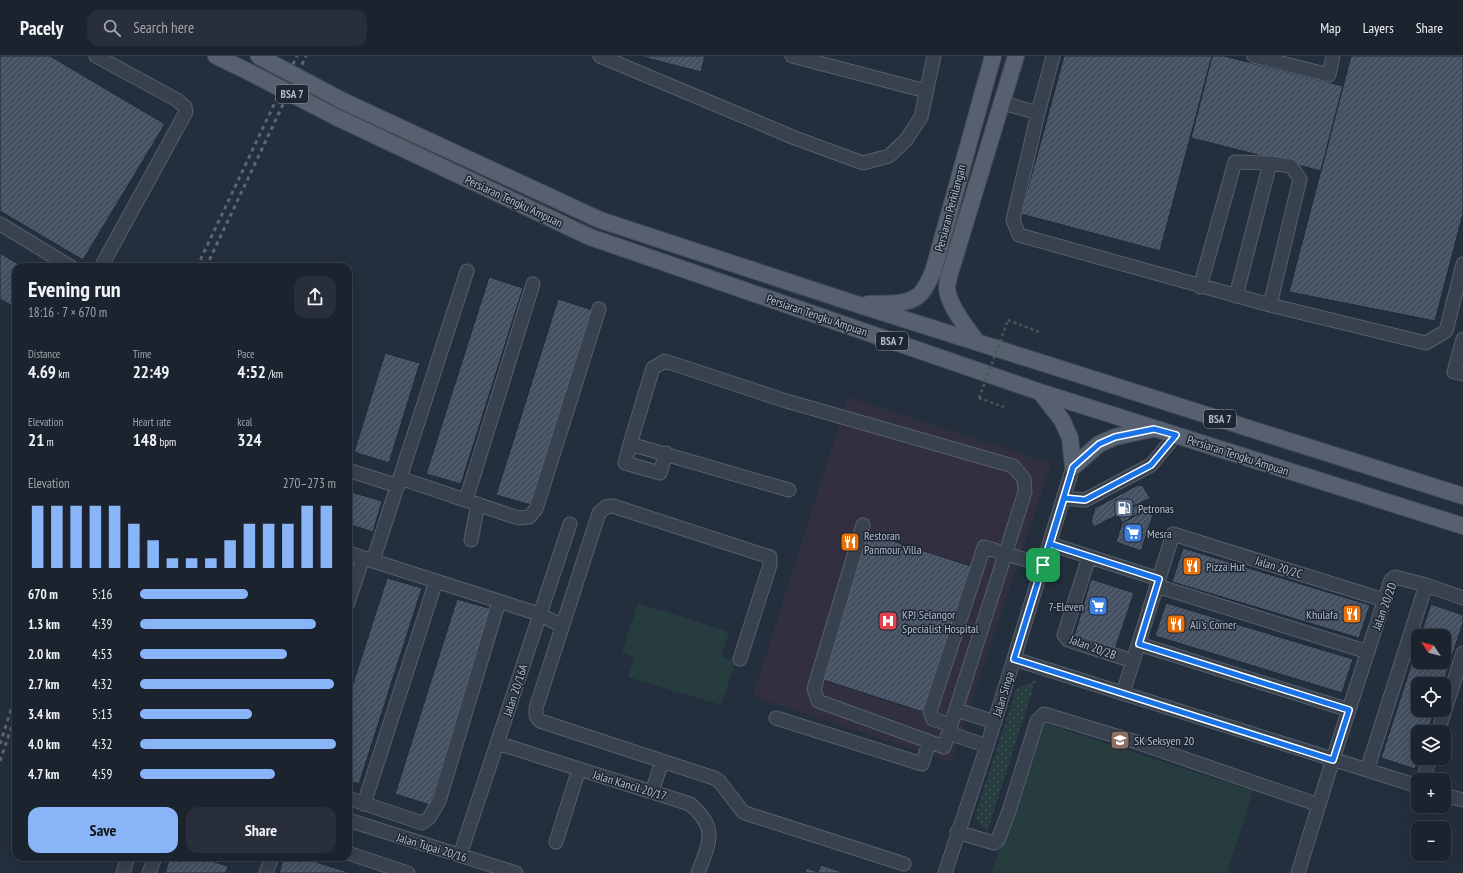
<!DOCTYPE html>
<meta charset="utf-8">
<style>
body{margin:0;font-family:"PT Sans Narrow",sans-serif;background:#282f3a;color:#f1f3f6;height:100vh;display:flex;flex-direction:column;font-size:15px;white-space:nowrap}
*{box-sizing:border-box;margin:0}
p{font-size:13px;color:#a0a4aa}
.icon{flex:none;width:22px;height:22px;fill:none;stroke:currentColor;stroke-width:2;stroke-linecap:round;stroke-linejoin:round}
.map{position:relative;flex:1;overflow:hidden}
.sheet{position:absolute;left:12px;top:207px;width:340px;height:598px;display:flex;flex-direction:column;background:#1b232e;border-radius:12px;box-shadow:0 4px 16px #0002,0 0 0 1px #39404a}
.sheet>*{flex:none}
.needle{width:26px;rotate:305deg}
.fabs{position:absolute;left:1411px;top:573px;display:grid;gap:8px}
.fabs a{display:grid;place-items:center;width:40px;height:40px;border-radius:8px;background:#1b232e;box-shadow:0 4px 16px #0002,0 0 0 1px #39404a;font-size:20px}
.pin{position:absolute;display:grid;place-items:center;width:34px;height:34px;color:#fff;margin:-17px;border-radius:8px;box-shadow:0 2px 6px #0006}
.round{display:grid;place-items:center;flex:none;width:42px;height:42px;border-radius:12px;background:#282f3a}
.summary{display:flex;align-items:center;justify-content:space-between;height:68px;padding:0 16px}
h1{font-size:22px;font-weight:600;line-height:30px}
.metrics{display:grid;grid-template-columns:repeat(3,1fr);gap:6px;height:68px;padding:4px 16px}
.metrics div{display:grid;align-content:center}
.metrics b{font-size:17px;font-weight:600}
.metrics small{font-size:11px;font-weight:400}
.metrics p{font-size:11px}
.chart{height:112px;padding:8px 16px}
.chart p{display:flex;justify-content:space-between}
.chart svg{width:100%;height:72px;margin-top:4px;stroke:#8ab4f8;stroke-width:6}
.cta{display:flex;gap:8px;margin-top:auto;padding:8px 16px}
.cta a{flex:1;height:46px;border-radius:12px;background:#8ab4f8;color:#111;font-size:16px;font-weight:600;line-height:46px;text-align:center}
.cta a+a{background:#282f3a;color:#f1f3f6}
ul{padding:0 16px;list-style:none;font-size:13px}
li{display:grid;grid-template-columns:64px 48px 1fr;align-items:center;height:30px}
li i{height:10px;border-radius:5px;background:#8ab4f8}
header{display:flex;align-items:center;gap:24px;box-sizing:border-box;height:56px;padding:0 20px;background:#1b232e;border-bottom:1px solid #39404a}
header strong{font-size:19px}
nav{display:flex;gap:22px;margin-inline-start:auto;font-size:14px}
.search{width:280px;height:36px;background:#282f3a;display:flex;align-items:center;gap:10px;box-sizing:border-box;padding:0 14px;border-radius:12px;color:#a0a4aa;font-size:15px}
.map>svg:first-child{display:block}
.medical{fill:#32303f}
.grass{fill:url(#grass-dots)}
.park{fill:#263c3f}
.building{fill:url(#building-hatch);stroke:#1f2835}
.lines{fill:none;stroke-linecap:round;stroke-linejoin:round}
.minor-casing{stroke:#565f6c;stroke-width:15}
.major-casing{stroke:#414a57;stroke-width:18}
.path{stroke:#44595c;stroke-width:2.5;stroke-dasharray:3 3;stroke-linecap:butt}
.minor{stroke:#38414e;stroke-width:13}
.major{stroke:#56606e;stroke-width:16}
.rail{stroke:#5a6575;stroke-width:3;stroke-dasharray:4 4;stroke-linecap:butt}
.major-bridge-casing{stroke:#414a57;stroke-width:18;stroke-linecap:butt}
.path-bridge{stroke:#44595c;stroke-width:2.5;stroke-dasharray:3 3;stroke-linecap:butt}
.major-bridge{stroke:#56606e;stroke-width:16}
.route-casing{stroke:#fff;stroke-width:8}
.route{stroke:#1a73e8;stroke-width:5}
.labels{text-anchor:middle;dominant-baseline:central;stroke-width:3;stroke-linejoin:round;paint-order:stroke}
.shield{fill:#1d2633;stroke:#878f9c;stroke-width:1}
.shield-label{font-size:11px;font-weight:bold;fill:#b4bcc9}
.street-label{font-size:12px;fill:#b4bcc9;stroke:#1d2633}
.poi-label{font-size:12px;fill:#b4bcc9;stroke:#1d2633;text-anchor:start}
</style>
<header>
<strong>Pacely</strong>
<div class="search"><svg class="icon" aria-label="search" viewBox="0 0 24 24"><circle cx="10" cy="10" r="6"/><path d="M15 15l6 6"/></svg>Search here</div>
<nav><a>Map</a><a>Layers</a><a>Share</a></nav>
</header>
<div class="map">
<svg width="1463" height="817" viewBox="0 0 1463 817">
<defs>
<pattern id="grass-dots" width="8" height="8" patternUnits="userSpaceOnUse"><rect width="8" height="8" fill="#263c3f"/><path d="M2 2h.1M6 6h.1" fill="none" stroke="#435659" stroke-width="1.8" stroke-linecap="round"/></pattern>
<pattern id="building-hatch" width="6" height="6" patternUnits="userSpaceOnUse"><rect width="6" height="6" fill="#455162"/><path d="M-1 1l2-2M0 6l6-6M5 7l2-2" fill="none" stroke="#5d6877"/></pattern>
</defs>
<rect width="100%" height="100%" fill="#242f3e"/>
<path class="medical" d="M 848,341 L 1051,408 L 951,706 L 753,640 Z"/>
<path class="grass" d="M 1036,624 L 987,776 L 975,761 L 1016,633 Z"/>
<path class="park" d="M 638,547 L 729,576 L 721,600 L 736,606 L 721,649 L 628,621 L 634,601 L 622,596 Z
M 1041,666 L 1253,735 L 1227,817 L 992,817 Z"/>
<path class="building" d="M 0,0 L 50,0 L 165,68 L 83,204 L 0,155 Z
M 639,0 L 705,0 L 701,16 Z
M 1064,0 L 1212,0 L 1160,195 L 1021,158 Z
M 1212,0 L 1224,0 L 1343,30 L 1321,115 L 1191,82 Z
M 1351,0 L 1463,0 L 1463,158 L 1435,265 L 1289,236 Z
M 0,197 L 23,211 L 16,211 L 16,248 L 14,251 L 0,243 Z
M 489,221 L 523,232 L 461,428 L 426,418 Z
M 558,243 L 593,254 L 531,449 L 496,439 Z
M 385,297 L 420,307 L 389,407 L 354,396 Z
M 1138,429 L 1143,430 L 1150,442 L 1094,471 L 1091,465 L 1095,452 Z
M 348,435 L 382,445 L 373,476 L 348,468 Z
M 1137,448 L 1142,456 L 1122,467 L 1118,459 Z
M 1143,455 L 1153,459 L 1141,495 L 1116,486 L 1122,467 Z
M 865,476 L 974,511 L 926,657 L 817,622 Z
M 1183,492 L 1370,549 L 1359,582 L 1172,526 Z
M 387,522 L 422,532 L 359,728 L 348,725 L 348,643 Z
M 1091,523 L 1134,537 L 1115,593 L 1074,581 Z
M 457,543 L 492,553 L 430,749 L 395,738 Z
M 1166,547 L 1353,603 L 1342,637 L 1155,580 Z
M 1431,548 L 1463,559 L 1463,567 L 1443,628 L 1418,628 L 1418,654 L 1435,654 L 1427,676 L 1418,676 L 1419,702 L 1415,713 L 1381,702 L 1418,588 L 1418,606 L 1444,606 L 1444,580 L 1420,580 Z
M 170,801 L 212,801 L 211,805 L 228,810 L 226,817 L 165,817 Z
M 284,801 L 301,801 L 351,817 L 279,817 Z
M 821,809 L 842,816 L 841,817 L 805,817 L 806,812 L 818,816 Z"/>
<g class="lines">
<g class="minor-casing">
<path id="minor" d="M 96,0 L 177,44 L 185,51 L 186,56 L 101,211
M 600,0 L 795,82 L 863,107 L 889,100 L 906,84 L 921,61 L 934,0
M 792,0 L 926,35
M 1053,0 L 1038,57 L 1013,164 L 1019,179 L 1270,249 L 1426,287 L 1446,275 L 1463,208
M 1254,0 L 1329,19 L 1333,0
M 1003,47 L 1038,57
M 0,168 L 71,211
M 1200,231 L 1235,106 L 1270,107 L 1291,110 L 1300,123 L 1270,249
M 1236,240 L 1270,107
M 1463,283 L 1454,316 L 1463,318
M 630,388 L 625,407 L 660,417 L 666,397
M 348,414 L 398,430
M 400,422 L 518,462 L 529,461 L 536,453 L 599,253
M 789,434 L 630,388 L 653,312 L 665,305 L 783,344 L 1013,410 L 1024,423 L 1025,436 L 944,691 L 818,645 L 814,633 L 863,469
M 1064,442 L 1085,444 L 1151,409 L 1176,379
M 466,444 L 533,228
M 471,484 L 478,448
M 1050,488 L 1159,523
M 348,497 L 539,558 L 562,570
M 1089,501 L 1064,579 L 1068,584 L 1133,605
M 373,505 L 467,215
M 1157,530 L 1368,596
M 348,547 L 363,502
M 1139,588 L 1349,654
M 740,603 L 770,509 L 770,501 L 613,450 L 606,451 L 599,457 L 536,652 L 536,660 L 540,665 L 714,722 L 720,726 L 743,756 L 748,758 L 904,808
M 1014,603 L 1418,730
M 1123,637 L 1173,478 L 1384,544
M 957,654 L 995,666
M 776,662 L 922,708 L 929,687
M 951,669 L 933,663 L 930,655 L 984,491 L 1043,509
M 1438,676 L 1463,597
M 949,677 L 987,690
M 497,687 L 690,748 C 719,773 709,786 698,817
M 1367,714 L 1426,529
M 1423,724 L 1430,702
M 652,736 L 662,705
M 1444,739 L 1463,744
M 348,742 L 422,767 L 429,762 L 439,745 L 499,545
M 364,748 L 436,525
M 348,764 L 516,817
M 957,776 L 994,787 L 998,784 L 1009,755 L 1037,665 L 1044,658 L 1136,686 L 1319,749
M 556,786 L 579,713
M 348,797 L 408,817
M 460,799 L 570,468
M 123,817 L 128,801
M 149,817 L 155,801
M 266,817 L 272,801
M 945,817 L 987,690 L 1073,411
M 1298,817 L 1333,703 L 1391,524 L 1395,521 L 1426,529 L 1463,542"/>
</g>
<g class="major-casing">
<path id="major" d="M 216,0 L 247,15
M 345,46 L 600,164 L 856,248 L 1463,440
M 336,61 L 590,181 L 1040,336 L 1463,470
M 868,248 C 883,247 905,250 918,240 C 925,235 929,224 933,216 L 993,0
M 977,286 C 967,272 948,249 947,232 C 947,228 949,221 950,217 L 1016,0
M 1040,336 L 1062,364 L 1070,382 L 1073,411
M 1073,411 L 1099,388 L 1115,381 L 1152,373"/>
</g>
<path class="path" d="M 1008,264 L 1039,276
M 979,342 L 1004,351"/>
<use href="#minor" class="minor"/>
<use href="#major" class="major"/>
<path class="rail" d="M 197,211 L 297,0
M 206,211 L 306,0
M 0,688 L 16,638
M 0,705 L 16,658"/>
<g class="major-bridge-casing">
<path id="major-bridge" d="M 258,0 L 345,46
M 247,15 L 336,61"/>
</g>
<path class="path-bridge" d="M 979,342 L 1008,264"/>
<use href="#major-bridge" class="major-bridge"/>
</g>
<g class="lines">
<g class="route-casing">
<path id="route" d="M 1043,509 L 1014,603 L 1333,704 L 1349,654 L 1139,588 L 1159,523 L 1050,488 L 1064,442 L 1085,444 L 1151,409 L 1176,379 L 1154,373 L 1115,381 L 1099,388 L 1073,411 L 1043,509"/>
</g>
<use href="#route" class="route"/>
</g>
<defs>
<g id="fuel-square" transform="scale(1)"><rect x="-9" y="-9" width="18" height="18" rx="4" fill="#5c6f8a" stroke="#1d2633"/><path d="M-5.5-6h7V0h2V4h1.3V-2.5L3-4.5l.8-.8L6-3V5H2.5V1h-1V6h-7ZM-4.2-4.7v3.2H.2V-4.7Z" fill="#fff"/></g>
<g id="supermarket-square" transform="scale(1)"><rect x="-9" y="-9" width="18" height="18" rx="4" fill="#3f7fe0" stroke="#1d2633"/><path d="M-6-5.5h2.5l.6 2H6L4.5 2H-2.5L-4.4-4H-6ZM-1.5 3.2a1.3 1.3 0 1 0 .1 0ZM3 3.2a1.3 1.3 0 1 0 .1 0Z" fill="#fff"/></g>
<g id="restaurant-square" transform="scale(1)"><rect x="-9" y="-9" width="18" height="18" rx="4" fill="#e8710a" stroke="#1d2633"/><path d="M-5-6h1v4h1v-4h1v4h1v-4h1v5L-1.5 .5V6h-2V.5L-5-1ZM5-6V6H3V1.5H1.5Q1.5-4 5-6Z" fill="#fff"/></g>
<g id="hospital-square" transform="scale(1)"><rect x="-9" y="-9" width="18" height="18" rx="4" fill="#e0444e" stroke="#1d2633"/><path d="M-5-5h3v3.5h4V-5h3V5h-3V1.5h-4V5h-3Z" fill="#fff"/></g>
<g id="school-square" transform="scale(1)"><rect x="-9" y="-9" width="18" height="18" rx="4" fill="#8d6e63" stroke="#1d2633"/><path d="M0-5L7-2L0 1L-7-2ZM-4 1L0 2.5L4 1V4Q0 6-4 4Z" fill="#fff"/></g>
</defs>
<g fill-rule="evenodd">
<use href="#fuel-square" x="1124" y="452"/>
<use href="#supermarket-square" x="1133" y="477"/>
<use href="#restaurant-square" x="850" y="486"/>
<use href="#restaurant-square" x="1192" y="510"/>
<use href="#supermarket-square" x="1098" y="550"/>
<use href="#restaurant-square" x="1352" y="558"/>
<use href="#hospital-square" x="888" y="565"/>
<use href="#restaurant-square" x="1176" y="568"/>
<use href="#school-square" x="1120" y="684"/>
</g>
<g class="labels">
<g class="shield">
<rect x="276" y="29" width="32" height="18" rx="3"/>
<rect x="876" y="276" width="32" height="18" rx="3"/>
<rect x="1204" y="354" width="32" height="18" rx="3"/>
</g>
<g class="shield-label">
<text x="292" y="38">BSA 7</text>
<text x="892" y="285">BSA 7</text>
<text x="1220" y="363">BSA 7</text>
</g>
<g class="street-label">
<text transform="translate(514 145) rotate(25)">Persiaran Tengku Ampuan</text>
<text transform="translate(950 152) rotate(-75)">Persiaran Perkilangan</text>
<text transform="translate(817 259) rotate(19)">Persiaran Tengku Ampuan</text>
<text transform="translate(1238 399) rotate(18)">Persiaran Tengku Ampuan</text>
<text transform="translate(1279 511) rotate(17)">Jalan 20/2C</text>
<text transform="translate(1384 550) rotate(-70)">Jalan 20/2D</text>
<text transform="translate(1093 591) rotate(20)">Jalan 20/2B</text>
<text transform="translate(515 634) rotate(-72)">Jalan 20/16A</text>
<text transform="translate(1003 638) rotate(-73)">Jalan Singa</text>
<text transform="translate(630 729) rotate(17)">Jalan Kancil 20/17</text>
<text transform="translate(432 791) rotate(17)">Jalan Tupai 20/16</text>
</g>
<g class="poi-label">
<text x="1138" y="452">Petronas</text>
<text x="1147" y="477">Mesra</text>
<text x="864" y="479">Restoran<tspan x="864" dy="14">Panmour Villa</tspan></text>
<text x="1206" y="510">Pizza Hut</text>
<text x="1084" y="550" text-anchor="end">7-Eleven</text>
<text x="902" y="558">KPJ Selangor<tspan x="902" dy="14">Specialist Hospital</tspan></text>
<text x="1338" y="558" text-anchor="end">Khulafa</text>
<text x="1190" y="568">Ali's Corner</text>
<text x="1134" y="684">SK Seksyen 20</text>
</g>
</g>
</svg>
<div class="fabs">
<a><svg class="needle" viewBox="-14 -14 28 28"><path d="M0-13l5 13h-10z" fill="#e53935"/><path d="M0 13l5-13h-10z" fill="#a0a4aa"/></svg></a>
<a><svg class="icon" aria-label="locate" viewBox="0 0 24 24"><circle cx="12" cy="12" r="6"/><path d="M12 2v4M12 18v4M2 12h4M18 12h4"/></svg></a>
<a><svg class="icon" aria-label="layers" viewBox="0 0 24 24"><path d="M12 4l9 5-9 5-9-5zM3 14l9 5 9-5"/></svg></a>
<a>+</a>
<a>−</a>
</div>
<div class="pin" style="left:1043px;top:509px;background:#1e9e55"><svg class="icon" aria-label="arrive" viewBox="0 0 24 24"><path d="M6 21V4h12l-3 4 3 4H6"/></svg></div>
<section class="sheet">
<div class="summary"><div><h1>Evening run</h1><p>18:16 · 7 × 670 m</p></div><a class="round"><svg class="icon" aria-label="share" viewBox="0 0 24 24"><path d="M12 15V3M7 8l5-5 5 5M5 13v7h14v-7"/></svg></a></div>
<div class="metrics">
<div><p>Distance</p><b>4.69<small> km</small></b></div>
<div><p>Time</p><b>22:49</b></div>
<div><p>Pace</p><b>4:52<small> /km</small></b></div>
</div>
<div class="metrics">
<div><p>Elevation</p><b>21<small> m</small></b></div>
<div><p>Heart rate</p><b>148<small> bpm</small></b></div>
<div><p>kcal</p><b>324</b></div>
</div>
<div class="chart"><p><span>Elevation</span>270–273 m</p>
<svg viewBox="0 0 160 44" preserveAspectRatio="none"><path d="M5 44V6M15 44V6M25 44V6M35 44V6M45 44V6M55 44V17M65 44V27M75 44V38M85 44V38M95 44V38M105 44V27M115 44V17M125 44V17M135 44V17M145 44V6M155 44V6"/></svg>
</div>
<ul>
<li><b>670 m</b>5:16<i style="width:55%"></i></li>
<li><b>1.3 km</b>4:39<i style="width:90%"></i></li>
<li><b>2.0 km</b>4:53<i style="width:75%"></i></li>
<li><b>2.7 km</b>4:32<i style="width:99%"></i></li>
<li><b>3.4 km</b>5:13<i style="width:57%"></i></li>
<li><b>4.0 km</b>4:32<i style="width:100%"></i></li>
<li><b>4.7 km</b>4:59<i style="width:69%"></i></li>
</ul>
<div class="cta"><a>Save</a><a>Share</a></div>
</section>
</div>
